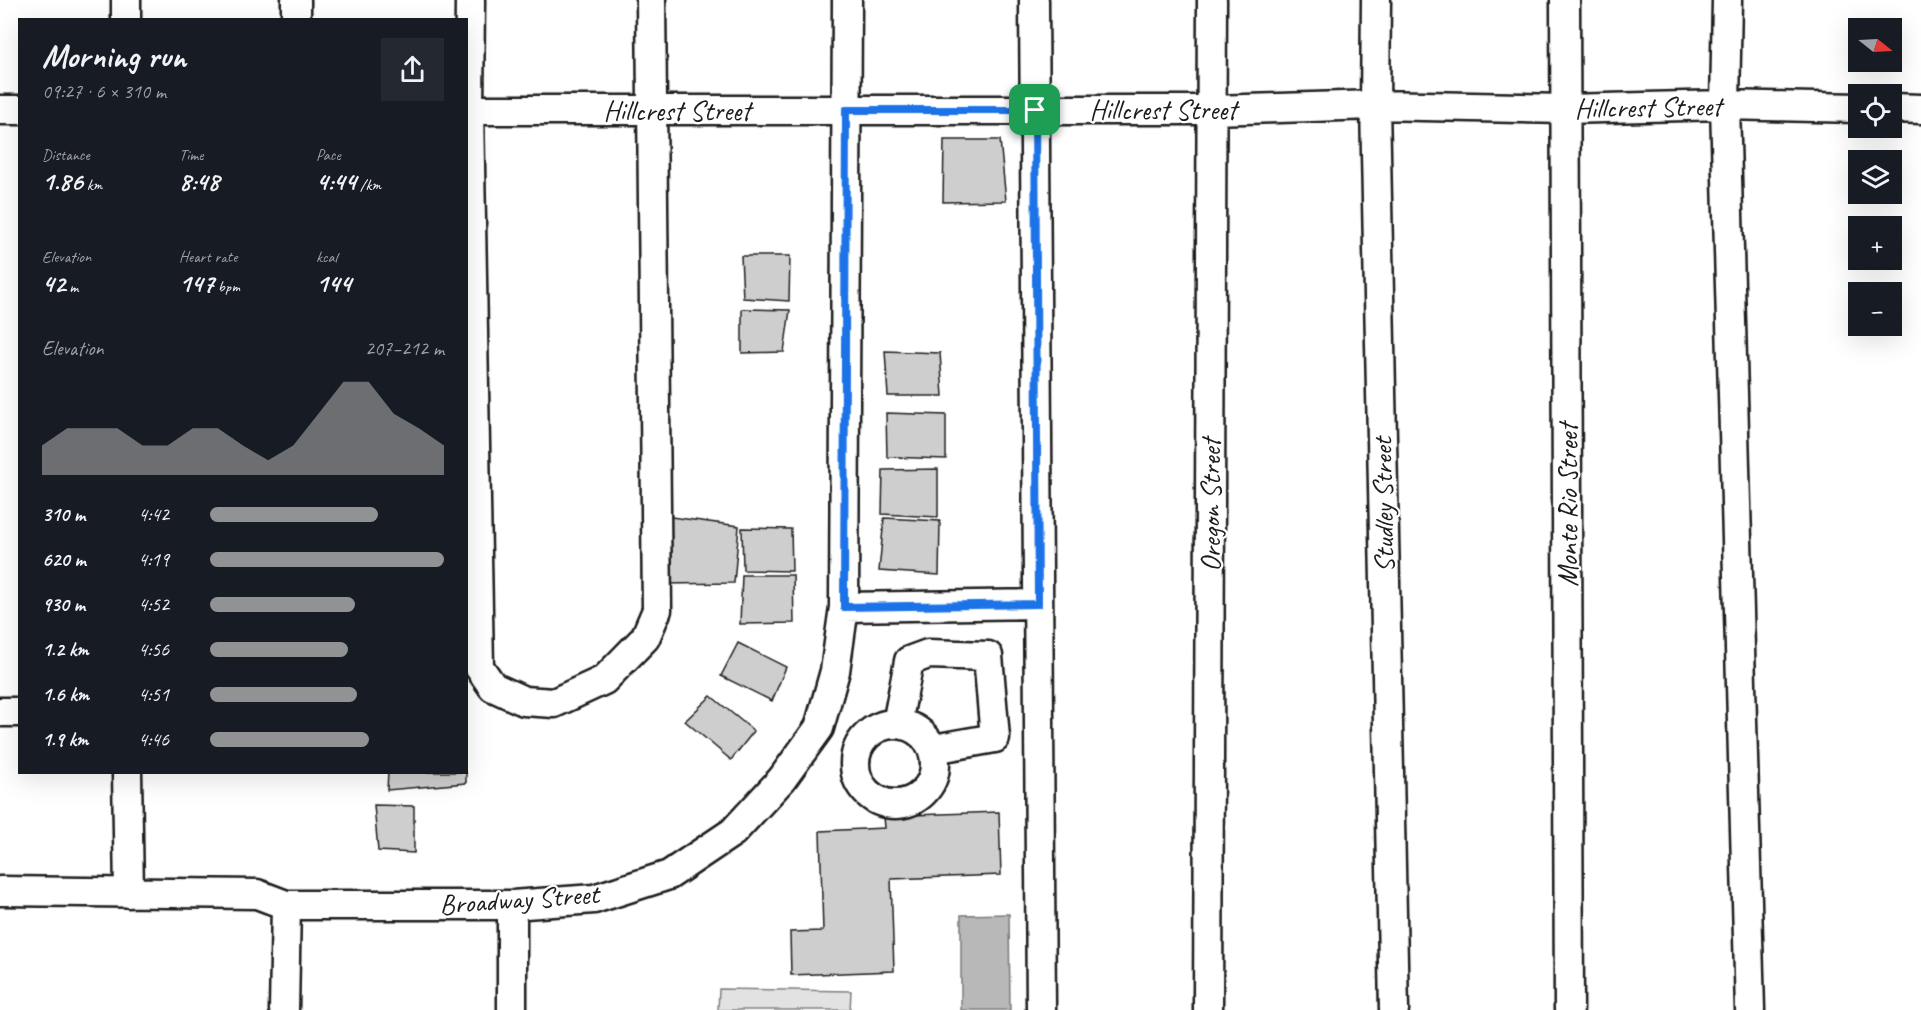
<!DOCTYPE html>
<meta charset="utf-8">
<style>
body{margin:0;font-family:Caveat,sans-serif;background:#242831;color:#f1f3f6;height:100vh;display:flex;flex-direction:column;font-size:22px;white-space:nowrap}
*{box-sizing:border-box;margin:0}
p{font-size:20px;color:#9ea1a6}
.icon{flex:none;width:33px;height:33px;fill:none;stroke:currentColor;stroke-width:2;stroke-linecap:round;stroke-linejoin:round}
.map{position:relative;flex:1;overflow:hidden}
.panel{position:absolute;left:18px;top:18px;width:450px;height:756px;display:flex;flex-direction:column;background:#171b24;border-radius:0px;box-shadow:0 6px 24px #0002}
.panel>*{flex:none}
.needle{width:39px;rotate:108deg}
.fabs{position:absolute;left:1848px;top:18px;display:grid;gap:12px}
.fabs a{display:grid;place-items:center;width:54px;height:54px;border-radius:0px;background:#171b24;box-shadow:0 6px 24px #0002;font-size:30px}
.pin{position:absolute;display:grid;place-items:center;width:51px;height:51px;color:#fff;margin:-26px;border-radius:12px;box-shadow:0 3px 9px #0006}
.round{display:grid;place-items:center;flex:none;width:63px;height:63px;border-radius:0px;background:#242831}
.overview{display:flex;align-items:center;justify-content:space-between;height:102px;padding:0 24px}
h1{font-size:33px;font-weight:800;line-height:45px}
.figures{display:grid;grid-template-columns:repeat(3,1fr);gap:9px;height:102px;padding:6px 24px}
.figures div{display:grid;align-content:center}
.figures b{font-size:26px;font-weight:800}
.figures small{font-size:16px;font-weight:400}
.figures p{font-size:16px}
.chart{height:168px;padding:12px 24px}
.chart p{display:flex;justify-content:space-between}
.chart svg{width:100%;height:108px;margin-top:6px;fill:#919294;opacity:.7}
ul{padding:0 24px;list-style:none;font-size:20px}
li{display:grid;grid-template-columns:96px 72px 1fr;align-items:center;height:45px}
li i{height:15px;border-radius:8px;background:#919294}
.map>svg:first-child{display:block}
.green{fill:#e2e2e2;stroke:#7f7f7f;stroke-width:1.5}
.water{fill:#b8b8b8;stroke:#7a7a7a;stroke-width:1.5}
.building{fill:#cecece;stroke:#1c1c1c;stroke-width:1.5}
.lines{fill:none;stroke-linecap:round;stroke-linejoin:round}
.minor-casing{stroke:#1c1c1c;stroke-width:33}
.minor{stroke:#fff;stroke-width:28}
.route-casing{stroke:#fff;stroke-width:12}
.route{stroke:#1a73e8;stroke-width:8}
.labels{text-anchor:middle;dominant-baseline:central;stroke-width:4.5;stroke-linejoin:round;paint-order:stroke}
.street-label{font-size:28px;fill:#1c1c1c;stroke:#fff}
</style>
<div class="map">
<svg width="1921" height="1010" viewBox="0 0 1921 1010">
<rect width="100%" height="100%" fill="#fff"/>
<filter id="ink" filterUnits="userSpaceOnUse"><feTurbulence type="fractalNoise" baseFrequency=".0167" numOctaves="2"/><feDisplacementMap in="SourceGraphic" scale="12" xChannelSelector="R" yChannelSelector="G"/><feConvolveMatrix kernelMatrix="1 2 1 2 8 2 1 2 1" color-interpolation-filters="sRGB"/></filter>
<g filter="url(#ink)">
<path class="green" d="M 719,989 L 851,991 L 850,1010 L 718,1010 Z"/>
<path class="water" d="M 1009,914 L 1010,1010 L 961,1010 L 961,915 Z"/>
<path class="building" d="M 944,140 L 1000,140 L 1006,201 L 943,202 Z
M 741,256 L 790,256 L 789,301 L 743,298 Z
M 742,309 L 790,310 L 784,352 L 742,353 Z
M 885,351 L 940,353 L 943,396 L 888,396 Z
M 886,413 L 946,415 L 946,459 L 887,457 Z
M 938,469 L 938,517 L 882,514 L 883,470 Z
M 671,517 L 739,526 L 734,583 L 666,584 Z
M 884,518 L 940,521 L 939,575 L 879,571 Z
M 742,528 L 791,529 L 792,571 L 743,570 Z
M 742,575 L 793,575 L 794,623 L 740,624 Z
M 738,643 L 786,667 L 772,701 L 721,676 Z
M 711,696 L 754,731 L 731,760 L 685,721 Z
M 388,772 L 466,772 L 466,783 L 387,790 Z
M 374,805 L 414,806 L 414,853 L 378,851 Z
M 999,812 L 1001,875 L 891,879 L 894,971 L 791,975 L 790,932 L 823,931 L 820,831 L 885,828 L 884,816 Z"/>
<g class="lines">
<g class="minor-casing">
<path id="minor" d="M 126,0 L 126,20
M 296,0 L 296,20
M 470,0 L 469,110 L 479,667 L 493,687 L 524,701 L 554,703 L 604,680 L 645,638 L 657,610 L 651,0
M 1034,0 L 1041,1010
M 1376,0 L 1375,105 L 1394,1010
M 1565,0 L 1569,1010
M 1727,0 L 1725,105 L 1750,1010
M 1892,108 L 1921,109
M 0,110 L 20,110
M 466,110 L 1212,110 L 1375,105 L 1565,109 L 1725,105 L 1858,108
M 844,607 L 1038,604
M 0,712 L 20,712
M 897,724 L 909,661 L 928,654 L 988,656 L 995,738 L 933,749
M855 764a40 40 0 1 1 80 0a40 40 0 1 1-80 0Z
M 127,772 L 129,893
M 0,891 L 257,894 L 286,905 L 512,905 L 594,899 L 669,875 L 733,832 L 782,779 L 819,728 L 835,671 L 844,607 L 847,0
M 512,905 L 512,1010
M 284,1010 L 286,905
M 1208,1010 L 1212,0"/>
</g>
<use href="#minor" class="minor"/>
</g>
</g>
<g class="lines" filter="url(#ink)">
<g class="route-casing">
<path id="route" d="M 846,110 L 1035,110 L 1038,604 L 844,607 Z"/>
</g>
<use href="#route" class="route"/>
</g>
<g class="labels">
<g class="street-label">
<text transform="translate(1648 107) rotate(-1)">Hillcrest Street</text>
<text x="1163" y="109">Hillcrest Street</text>
<text x="677" y="110">Hillcrest Street</text>
<text transform="translate(1210 505) rotate(-90)">Oregon Street</text>
<text transform="translate(1383 505) rotate(-91)">Studley Street</text>
<text transform="translate(1567 505) rotate(-90)">Monte Rio Street</text>
<text transform="translate(519 899) rotate(-4)">Broadway Street</text>
</g>
</g>
</svg>
<div class="fabs">
<a><svg class="needle" viewBox="-14 -14 28 28"><path d="M0-13l5 13h-10z" fill="#e53935"/><path d="M0 13l5-13h-10z" fill="#9ea1a6"/></svg></a>
<a><svg class="icon" aria-label="locate" viewBox="0 0 24 24"><circle cx="12" cy="12" r="6"/><path d="M12 2v4M12 18v4M2 12h4M18 12h4"/></svg></a>
<a><svg class="icon" aria-label="layers" viewBox="0 0 24 24"><path d="M12 4l9 5-9 5-9-5zM3 14l9 5 9-5"/></svg></a>
<a>+</a>
<a>−</a>
</div>
<div class="pin" style="left:1035px;top:110px;background:#1e9e55"><svg class="icon" aria-label="arrive" viewBox="0 0 24 24"><path d="M6 21V4h12l-3 4 3 4H6"/></svg></div>
<section class="panel">
<div class="overview"><div><h1>Morning run</h1><p>09:27 · 6 × 310 m</p></div><a class="round"><svg class="icon" aria-label="share" viewBox="0 0 24 24"><path d="M12 15V3M7 8l5-5 5 5M5 13v7h14v-7"/></svg></a></div>
<div class="figures">
<div><p>Distance</p><b>1.86<small> km</small></b></div>
<div><p>Time</p><b>8:48</b></div>
<div><p>Pace</p><b>4:44<small> /km</small></b></div>
</div>
<div class="figures">
<div><p>Elevation</p><b>42<small> m</small></b></div>
<div><p>Heart rate</p><b>147<small> bpm</small></b></div>
<div><p>kcal</p><b>144</b></div>
</div>
<div class="chart"><p><span>Elevation</span>207–212 m</p>
<svg viewBox="0 0 160 44" preserveAspectRatio="none"><path d="M0 44V32L10 25L20 25L30 25L40 32L50 32L60 25L70 25L80 32L90 38L100 32L110 19L120 6L130 6L140 19L150 25L160 32V44z"/></svg>
</div>
<ul>
<li><b>310 m</b>4:42<i style="width:72%"></i></li>
<li><b>620 m</b>4:19<i style="width:100%"></i></li>
<li><b>930 m</b>4:52<i style="width:62%"></i></li>
<li><b>1.2 km</b>4:56<i style="width:59%"></i></li>
<li><b>1.6 km</b>4:51<i style="width:63%"></i></li>
<li><b>1.9 km</b>4:46<i style="width:68%"></i></li>
</ul>
</section>
</div>
